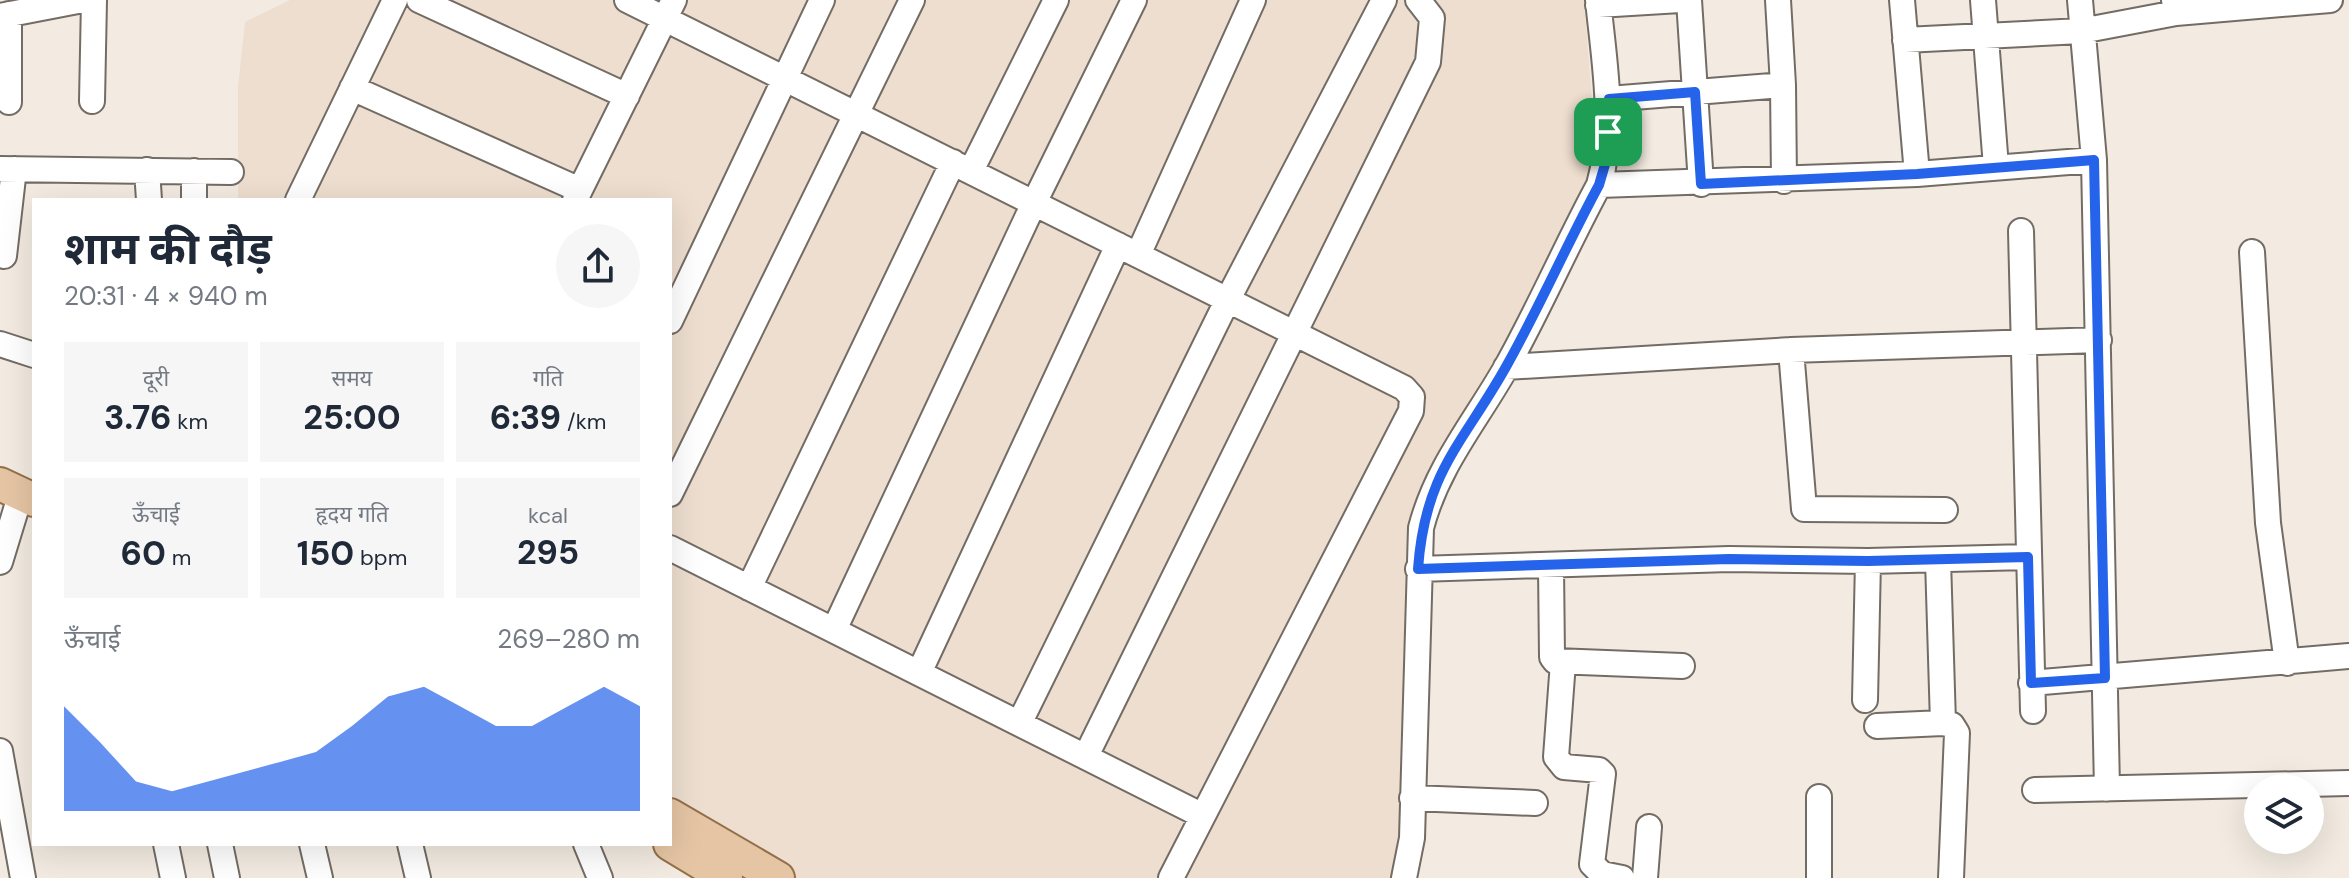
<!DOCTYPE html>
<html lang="hi">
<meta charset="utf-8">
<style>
body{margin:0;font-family:"DM Sans","Noto Sans Devanagari",sans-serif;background:#f6f6f7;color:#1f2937;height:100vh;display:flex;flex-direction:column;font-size:30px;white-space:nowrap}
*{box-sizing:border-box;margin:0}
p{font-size:26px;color:#747a83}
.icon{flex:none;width:44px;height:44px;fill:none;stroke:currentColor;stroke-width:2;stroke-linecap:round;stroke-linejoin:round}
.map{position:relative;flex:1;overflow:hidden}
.panel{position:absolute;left:32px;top:198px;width:640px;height:648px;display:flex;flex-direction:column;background:#fff;border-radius:0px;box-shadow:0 8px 32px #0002}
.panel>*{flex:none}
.buttons{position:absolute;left:2244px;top:774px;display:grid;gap:16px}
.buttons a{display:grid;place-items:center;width:80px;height:80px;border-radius:50%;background:#fff;box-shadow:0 8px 32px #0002;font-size:40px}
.pin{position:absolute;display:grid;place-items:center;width:68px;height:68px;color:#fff;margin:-34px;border-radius:16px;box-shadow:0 4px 12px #0006}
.round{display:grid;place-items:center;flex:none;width:84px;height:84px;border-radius:42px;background:#f6f6f7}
.head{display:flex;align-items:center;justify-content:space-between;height:136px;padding:0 32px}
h1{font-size:44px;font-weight:700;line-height:60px}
.metrics{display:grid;grid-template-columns:repeat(3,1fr);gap:12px;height:136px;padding:8px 32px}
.metrics div{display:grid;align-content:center;border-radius:0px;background:#f6f6f7;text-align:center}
.metrics b{font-size:34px;font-weight:700}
.metrics small{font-size:22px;font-weight:400}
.metrics p{font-size:22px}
.chart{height:224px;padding:16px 32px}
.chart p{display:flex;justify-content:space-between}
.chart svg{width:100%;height:144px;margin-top:8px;fill:#2563eb;opacity:.7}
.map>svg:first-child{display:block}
.built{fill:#eddecf}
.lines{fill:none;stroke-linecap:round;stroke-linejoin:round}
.minor-casing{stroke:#736c64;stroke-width:28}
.major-casing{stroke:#93704a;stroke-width:36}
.minor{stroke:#fff;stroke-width:24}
.major{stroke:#e5c5a4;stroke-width:32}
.route-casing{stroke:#fff;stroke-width:16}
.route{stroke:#2563eb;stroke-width:10}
</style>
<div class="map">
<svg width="2349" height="878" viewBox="0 0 2349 878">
<rect width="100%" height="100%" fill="#f3ebe1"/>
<path class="built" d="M 290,0 L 1584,0 L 1599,185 L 1428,501 L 1403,878 L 739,878 L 670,839 L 670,200 L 238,200 L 238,87 L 245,22 Z"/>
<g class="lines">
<g class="minor-casing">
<path id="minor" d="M 419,0 L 627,96
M 627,0 L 1404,388 L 1412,397 L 1411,411 L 1171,878
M 1689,0 L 1701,184
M 1902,0 L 1917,174
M 1983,0 L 1996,167
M 2080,0 L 2094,160 L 2107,789
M 2174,0 L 2176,13 L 2330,0
M 1598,5 L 1680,0
M 0,16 L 83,0
M 1905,40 L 2081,31 L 2176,13
M 1783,85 L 1784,181
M 352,88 L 580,190
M 1609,99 L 1783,85 L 1778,0
M 92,101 L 94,0
M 9,102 L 9,14
M 0,169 L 231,172
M 147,170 L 149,200
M 971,171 L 1056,0
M 1599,185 L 1917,174 L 2094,160
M 194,200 L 194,171
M 298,200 L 395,0
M 575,200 L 674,0
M 2021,231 L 2033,711
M 2252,252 L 2268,523 L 2287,663
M 1138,255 L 1253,0
M 4,256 L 14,169
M 670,321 L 822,0
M 0,344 L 34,355
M 1791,350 L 1804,509 L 1945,510
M 1506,367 L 1791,350 L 2099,340
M 670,494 L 912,0
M 670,548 L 1201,815
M 1938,560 L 1943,723
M 0,562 L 21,493
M 1551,567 L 1552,657 L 1555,661 L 1682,666
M 1418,569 L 1729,559 L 1868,561 L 2028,557
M 749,588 L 953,162
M 834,630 L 1034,203 L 1134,0
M 1563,662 L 1556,757 L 1564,767 L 1599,770 L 1603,774 L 1592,864 L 1602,874 L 1622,878
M 919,673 L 1118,245
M 2031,683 L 2349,656
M 1865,700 L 1868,561
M 1020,722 L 1227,301 L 1384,0
M 1877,726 L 1943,723 L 1952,725 L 1957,733 L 1951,878
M 0,751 L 23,878
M 1086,756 L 1428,62 L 1432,18 L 1418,0
M 2035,790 L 2349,783
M 1412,798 L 1535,803
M 166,844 L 173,878
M 220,844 L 227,878
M 312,844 L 320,878
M 410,844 L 418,878
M 586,844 L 600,878
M 1404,878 L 1412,838 L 1421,528 C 1437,466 1476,421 1507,366 C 1540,307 1567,244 1599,185 C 1616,124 1604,62 1598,0
M 1645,878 L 1649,827
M 1819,878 L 1819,797"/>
</g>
<g class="major-casing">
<path id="major" d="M 0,484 L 34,500
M 670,815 L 778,878
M 670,844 L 726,878"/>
</g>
<use href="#minor" class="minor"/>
<use href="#major" class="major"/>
</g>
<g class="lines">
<g class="route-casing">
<path id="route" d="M 1695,92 L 1701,184 L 1917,174 L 2094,160 L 2105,678 L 2031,683 L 2028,557 L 1868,561 L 1729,559 L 1418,569 C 1425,471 1463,444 1507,365 C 1540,306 1567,244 1599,185 L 1606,161 L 1609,99 Z"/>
</g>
<use href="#route" class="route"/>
</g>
</svg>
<div class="buttons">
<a><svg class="icon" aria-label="layers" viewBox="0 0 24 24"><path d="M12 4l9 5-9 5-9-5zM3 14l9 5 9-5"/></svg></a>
</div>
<div class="pin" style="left:1608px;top:132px;background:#1e9e55"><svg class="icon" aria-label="arrive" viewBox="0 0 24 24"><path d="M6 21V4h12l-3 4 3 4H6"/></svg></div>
<section class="panel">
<div class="head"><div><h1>शाम की दौड़</h1><p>20:31 · 4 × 940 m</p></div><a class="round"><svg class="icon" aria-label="share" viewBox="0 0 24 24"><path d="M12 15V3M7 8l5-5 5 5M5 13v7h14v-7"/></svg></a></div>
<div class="metrics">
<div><p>दूरी</p><b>3.76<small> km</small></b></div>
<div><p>समय</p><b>25:00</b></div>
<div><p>गति</p><b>6:39<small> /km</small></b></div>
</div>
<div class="metrics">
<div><p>ऊँचाई</p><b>60<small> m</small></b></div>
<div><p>हृदय गति</p><b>150<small> bpm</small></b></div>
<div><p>kcal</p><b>295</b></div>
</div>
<div class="chart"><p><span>ऊँचाई</span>269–280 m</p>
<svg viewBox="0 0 160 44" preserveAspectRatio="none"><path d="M0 44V12L10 23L20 35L30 38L40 35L50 32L60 29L70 26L80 18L90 9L100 6L110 12L120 18L130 18L140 12L150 6L160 12V44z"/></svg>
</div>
</section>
</div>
